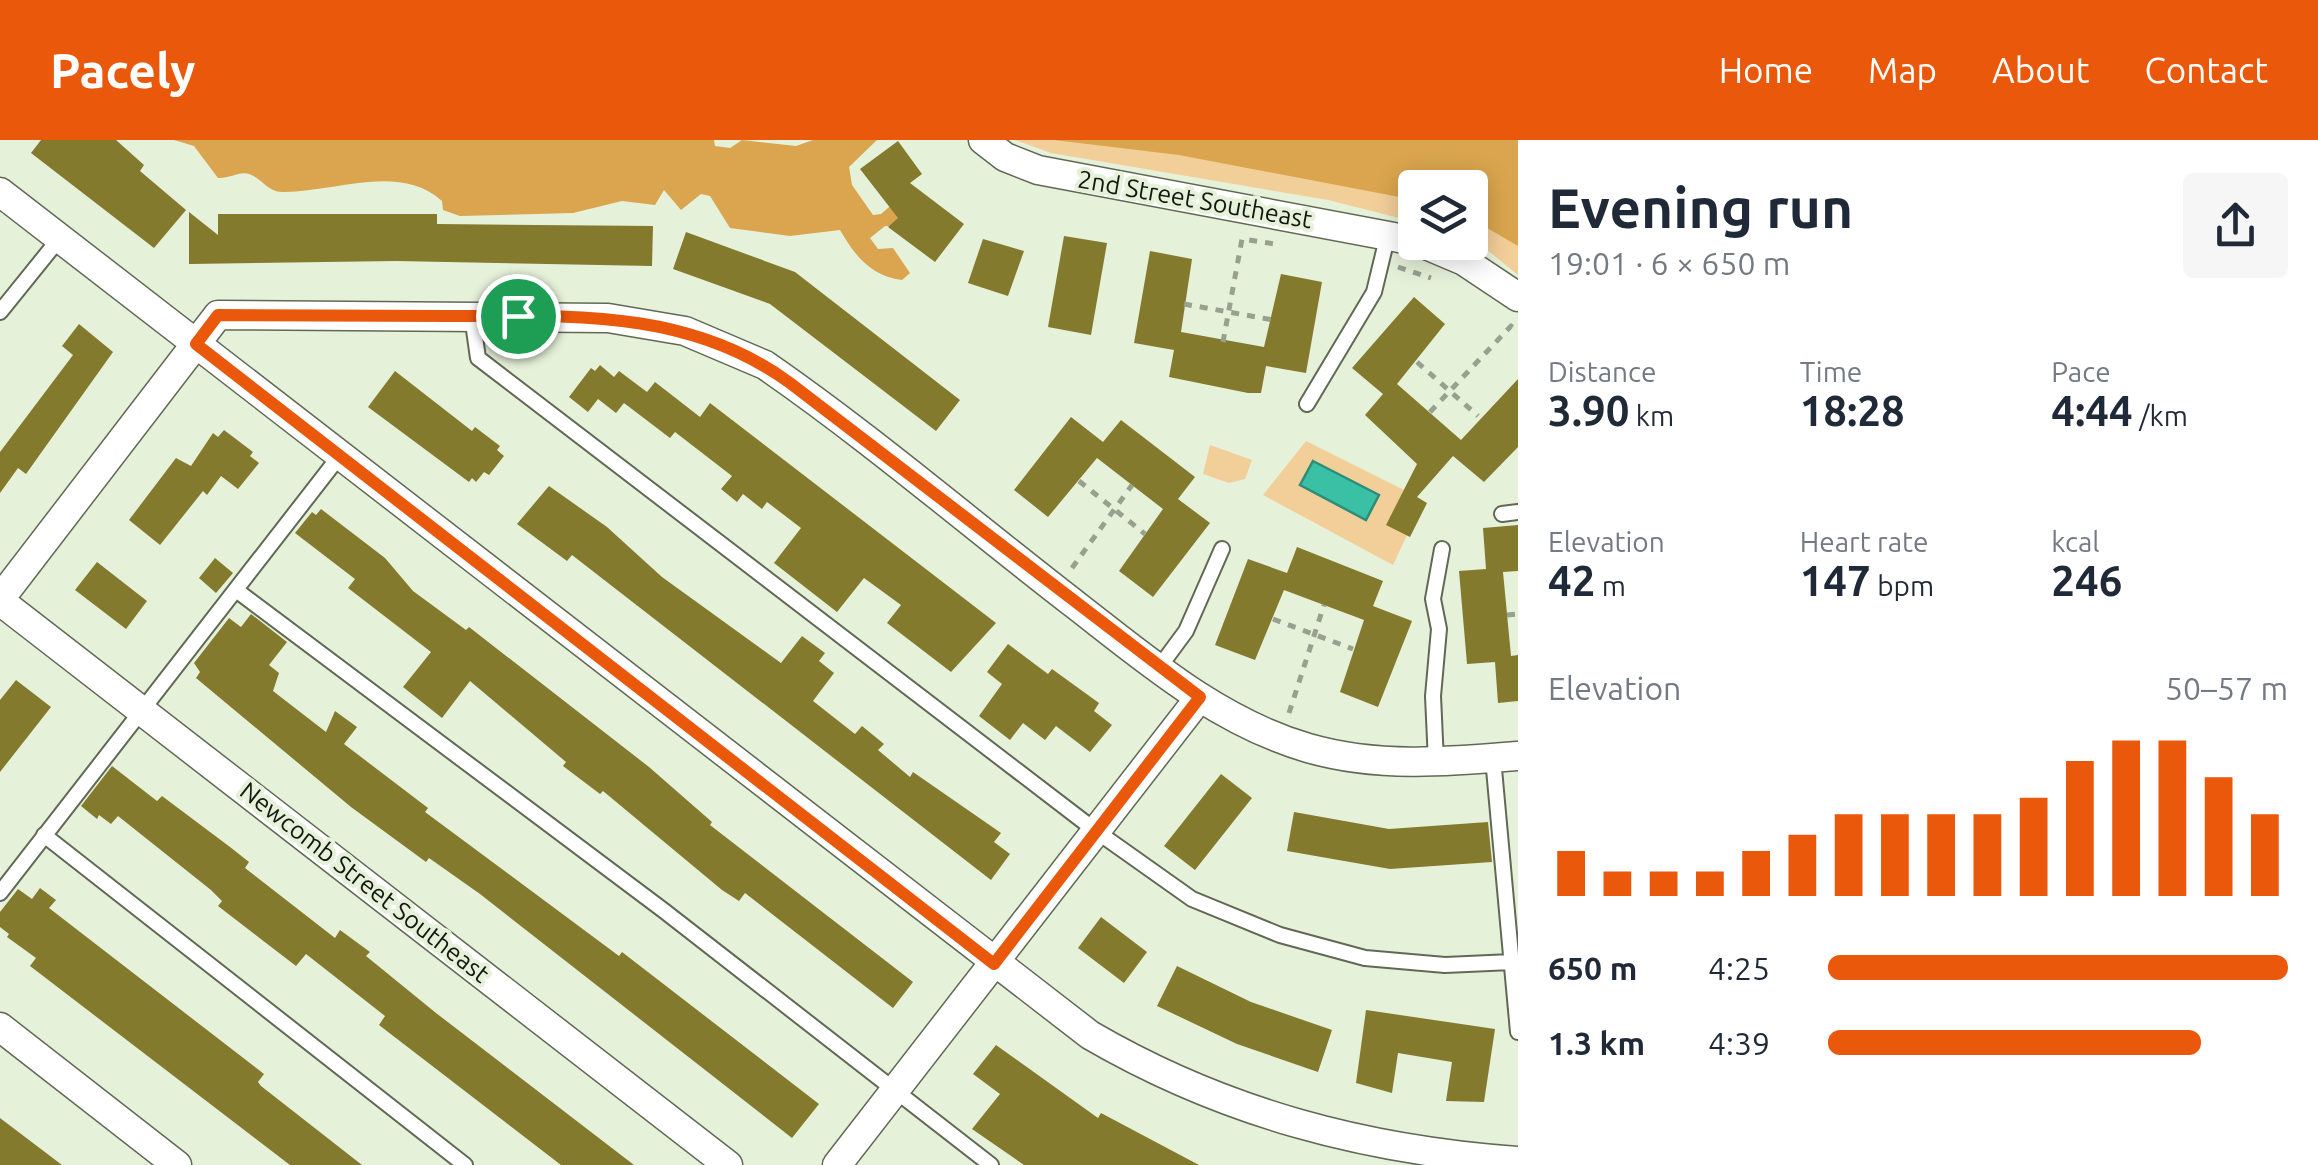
<!DOCTYPE html>
<meta charset="utf-8">
<style>
body{margin:0;font-family:Ubuntu,sans-serif;background:#f6f6f7;color:#1f2937;height:100vh;display:flex;flex-direction:column;font-size:38px;white-space:nowrap}
*{box-sizing:border-box;margin:0}
p{font-size:32px;color:#747a83}
.icon{flex:none;width:55px;height:55px;fill:none;stroke:currentColor;stroke-width:2;stroke-linecap:round;stroke-linejoin:round}
.map{position:relative;flex:1;overflow:hidden}
.sheet{display:flex;flex-direction:column;background:#fff;width:800px}
.sheet>*{flex:none}
.fabs{position:absolute;left:1398px;top:30px;display:grid;gap:20px}
.fabs a{display:grid;place-items:center;width:90px;height:90px;border-radius:10px;background:#fff;box-shadow:0 5px 25px #0003;font-size:50px}
.pin{position:absolute;display:grid;place-items:center;width:85px;height:85px;color:#fff;margin:-42px;border:5px solid #fff;border-radius:50%;box-shadow:0 2px 10px #0007}
.round{display:grid;place-items:center;flex:none;width:105px;height:105px;border-radius:10px;background:#f6f6f7}
.summary{display:flex;align-items:center;justify-content:space-between;height:170px;padding:0 30px}
h1{font-size:55px;font-weight:700;line-height:75px}
.stats{display:grid;grid-template-columns:repeat(3,1fr);gap:15px;height:170px;padding:10px 30px}
.stats div{display:grid;align-content:center}
.stats b{font-size:42px;font-weight:700}
.stats small{font-size:28px;font-weight:400}
.stats p{font-size:28px}
.chart{height:280px;padding:20px 30px}
.chart p{display:flex;justify-content:space-between}
.chart svg{width:100%;height:180px;margin-top:10px;stroke:#ea580c;stroke-width:6}
ul{padding:0 30px;list-style:none;font-size:32px}
li{display:grid;grid-template-columns:160px 120px 1fr;align-items:center;height:75px}
li i{height:25px;border-radius:12px;background:#ea580c}
header{display:flex;align-items:center;gap:60px;box-sizing:border-box;height:140px;padding:0 50px;background:#ea580c;color:#fff}
header strong{font-size:48px}
nav{display:flex;gap:55px;margin-inline-start:auto;font-size:35px}
main{display:flex;flex:1;min-height:0}
.map>svg:first-child{display:block}
.green{fill:#f2ce99}
.forest{fill:#daa54e}
.water{fill:#39c0a5;stroke:#2e8d78;stroke-width:2.5}
.building{fill:#847a2e}
.lines{fill:none;stroke-linecap:round;stroke-linejoin:round}
.service-casing{stroke:#616955;stroke-width:18}
.minor-casing{stroke:#616955;stroke-width:31}
.path{stroke:#98a08f;stroke-width:5;stroke-dasharray:8 8;stroke-linecap:butt}
.service{stroke:#fff;stroke-width:14}
.minor{stroke:#fff;stroke-width:28}
.route-casing{stroke:#fff;stroke-width:20}
.route{stroke:#ea580c;stroke-width:12}
.labels{text-anchor:middle;dominant-baseline:central;stroke-width:8;stroke-linejoin:round;paint-order:stroke}
.street-label{font-size:25px;fill:#14170f;stroke:#e6f1da}
</style>
<header>
<strong>Pacely</strong>
<nav><a>Home</a><a>Map</a><a>About</a><a>Contact</a></nav>
</header>
<main>
<div class="map">
<svg width="1518" height="1025" viewBox="0 0 1518 1025">
<rect width="100%" height="100%" fill="#e6f1da"/>
<path class="green" d="M 1015,0 L 1518,0 L 1518,135 L 1470,96 L 1470,48 L 1415,48 L 1415,82 L 1328,60 L 1051,13 Z
M 1306,301 L 1404,350 L 1407,395 L 1393,425 L 1263,355 Z
M 1210,305 L 1252,320 L 1245,339 L 1229,343 L 1203,334 Z"/>
<path class="forest" d="M 174,0 L 714,0 L 715,6 L 730,8 L 742,0 L 796,6 L 813,0 L 877,0 L 849,27 L 852,45 L 873,75 L 881,74 L 910,49 L 901,87 L 885,86 L 870,98 L 878,109 L 893,108 L 910,133 L 902,140 C 871,136 855,116 840,90 L 790,96 L 730,88 L 710,56 L 701,54 L 681,70 L 664,50 L 655,65 L 622,61 L 573,73 L 460,76 L 443,70 L 442,61 C 399,22 332,53 282,52 C 266,51 262,38 249,34 C 240,31 228,39 218,38 L 194,6 Z
M 1054,0 L 1518,0 L 1518,106 L 1470,78 L 1470,48 L 1415,48 L 1415,60 L 1179,15 Z"/>
<path class="water" d="M 1313,321 L 1379,355 L 1366,380 L 1300,345 Z"/>
<path class="building" d="M 41,0 L 116,0 L 144,25 L 140,31 L 186,70 L 154,108 L 31,13 Z
M 898,1 L 922,34 L 910,43 L 964,84 L 935,122 L 888,87 L 898,78 L 860,29 Z
M 189,72 L 218,95 L 218,74 L 437,74 L 437,84 L 653,86 L 652,126 L 396,121 L 189,124 Z
M 686,92 L 795,132 L 960,260 L 936,291 L 770,164 L 673,129 Z
M 1064,96 L 1107,103 L 1091,195 L 1048,187 Z
M 983,99 L 1024,111 L 1008,156 L 968,143 Z
M 1150,111 L 1192,119 L 1181,192 L 1264,207 L 1281,134 L 1322,142 L 1306,233 L 1266,226 L 1261,253 L 1248,253 L 1169,237 L 1174,210 L 1134,203 Z
M 1414,157 L 1445,184 L 1397,244 L 1461,300 L 1518,239 L 1518,307 L 1484,342 L 1453,316 L 1417,357 L 1427,363 L 1410,397 L 1386,385 L 1417,324 L 1365,275 L 1383,254 L 1352,228 Z
M 79,184 L 113,212 L 26,334 L 18,328 L 0,353 L 0,312 L 73,215 L 62,206 Z
M 600,225 L 614,237 L 619,231 L 647,252 L 655,242 L 700,277 L 710,263 L 996,483 L 951,532 L 887,483 L 901,465 L 864,438 L 837,472 L 774,423 L 801,388 L 767,362 L 762,369 L 743,354 L 737,362 L 721,349 L 732,336 L 675,292 L 670,298 L 624,263 L 616,273 L 598,259 L 588,272 L 569,257 L 591,228 L 595,231 Z
M 395,231 L 472,291 L 475,287 L 500,306 L 497,310 L 504,316 L 489,335 L 484,332 L 476,342 L 472,338 L 469,342 L 368,267 Z
M 1071,277 L 1103,302 L 1121,280 L 1195,337 L 1178,359 L 1210,383 L 1153,457 L 1119,431 L 1163,369 L 1097,318 L 1048,377 L 1014,350 Z
M 224,290 L 253,312 L 250,316 L 259,323 L 238,349 L 221,336 L 207,355 L 203,351 L 160,405 L 129,380 L 176,318 L 191,326 L 213,293 L 218,297 Z
M 549,346 L 607,387 L 662,437 L 781,523 L 802,496 L 825,513 L 819,521 L 834,533 L 813,561 L 855,594 L 862,586 L 884,604 L 878,610 L 910,637 L 913,632 L 1001,693 L 994,702 L 1010,714 L 991,740 L 572,415 L 567,421 L 517,384 Z
M 321,369 L 385,418 L 413,451 L 466,490 L 469,487 L 649,627 L 712,682 L 710,685 L 913,842 L 893,868 L 745,753 L 739,761 L 722,750 L 603,651 L 600,654 L 563,626 L 566,622 L 470,541 L 442,578 L 403,547 L 431,512 L 348,448 L 355,439 L 295,393 L 312,372 L 316,375 Z
M 1518,385 L 1518,431 L 1503,432 L 1511,516 L 1518,515 L 1518,561 L 1498,563 L 1495,522 L 1467,524 L 1459,431 L 1486,429 L 1483,388 Z
M 1297,407 L 1383,441 L 1373,466 L 1412,481 L 1378,567 L 1340,552 L 1364,480 L 1284,450 L 1255,520 L 1215,505 L 1248,419 L 1287,433 Z
M 215,418 L 233,433 L 216,453 L 199,438 Z
M 97,422 L 147,461 L 126,489 L 75,450 Z
M 251,474 L 287,502 L 269,525 L 279,533 L 273,551 L 326,592 L 335,571 L 357,587 L 344,604 L 428,668 L 425,672 L 619,816 L 622,812 L 819,964 L 792,998 L 480,754 L 429,718 L 426,722 L 351,667 L 196,538 L 200,532 L 194,523 L 229,478 L 241,487 Z
M 1008,504 L 1048,534 L 1052,529 L 1099,563 L 1094,571 L 1112,585 L 1090,612 L 1056,586 L 1045,600 L 1023,583 L 1010,600 L 979,576 L 1002,544 L 987,532 Z
M 16,540 L 51,567 L 0,632 L 0,560 Z
M 112,626 L 157,661 L 162,656 L 230,707 L 249,722 L 245,728 L 335,798 L 340,790 L 370,812 L 366,816 L 436,873 L 634,1025 L 561,1025 L 379,885 L 385,876 L 306,814 L 296,826 L 218,766 L 222,761 L 211,750 L 118,676 L 111,684 L 99,675 L 97,679 L 81,666 Z
M 1221,634 L 1252,658 L 1195,730 L 1164,706 Z
M 1294,672 L 1389,689 L 1488,682 L 1492,722 L 1390,729 L 1287,711 Z
M 40,748 L 56,760 L 49,768 L 264,934 L 258,942 L 261,946 L 362,1025 L 290,1025 L 30,826 L 36,818 L 7,797 L 9,794 L 0,787 L 0,772 L 18,749 L 32,759 Z
M 1101,777 L 1147,812 L 1124,843 L 1078,808 Z
M 1177,826 L 1251,862 L 1332,890 L 1318,932 L 1237,904 L 1157,866 Z
M 1366,870 L 1495,889 L 1484,962 L 1446,961 L 1452,922 L 1398,913 L 1392,953 L 1356,943 Z
M 996,905 L 1098,978 L 1101,973 L 1199,1025 L 1024,1025 L 972,989 L 1000,954 L 973,934 Z
M 0,978 L 62,1025 L 0,1025 Z"/>
<g class="lines">
<g class="service-casing">
<path id="service" d="M 0,172 L 59,99
M 472,176 L 478,218 L 1096,691 L 1192,759 L 1280,795 L 1365,818 L 1445,825 L 1512,822
M 1307,264 L 1374,152 L 1388,94
M 1502,374 L 1518,372
M 236,450 L 663,770 L 991,1025
M 1158,529 L 1186,491 L 1222,409
M 1493,618 L 1518,892
M 1436,622 L 1433,556 L 1439,489 L 1433,459 L 1442,409
M 44,695 L 465,1025
M 0,753 L 338,318"/>
</g>
<g class="minor-casing">
<path id="minor" d="M 983,0 L 1005,17 L 1038,30 L 1415,101
M 0,52 L 1090,895 C 1224,973 1365,1010 1518,1021
M 1419,102 L 1464,121 L 1518,157
M 0,459 L 218,175 L 608,178 L 685,191 L 765,225 C 872,299 973,386 1077,466 C 1149,522 1219,582 1308,608 C 1377,628 1447,622 1518,616
M 0,461 L 728,1025
M 0,887 L 177,1025
M 837,1025 L 1200,557"/>
</g>
<path class="path" d="M 1398,127 L 1431,138
M 1184,164 L 1273,180
M 1223,202 L 1242,99 L 1275,104
M 1417,222 L 1478,276
M 1430,272 L 1511,186 L 1518,193
M 1079,341 L 1145,394
M 1072,428 L 1132,345
M 1507,475 L 1518,474
M 1273,479 L 1353,509
M 1289,573 L 1324,465"/>
<use href="#service" class="service"/>
<use href="#minor" class="minor"/>
</g>
<g class="lines">
<g class="route-casing">
<path id="route" d="M 218,175 C 295,175 371,176 447,176 C 567,176 688,168 790,243 L 1200,557 L 994,824 L 196,204 Z"/>
</g>
<use href="#route" class="route"/>
</g>
<g class="labels">
<g class="street-label">
<text transform="translate(1195 59) rotate(10)">2nd Street Southeast</text>
<text transform="translate(365 742) rotate(38)">Newcomb Street Southeast</text>
</g>
</g>
</svg>
<div class="fabs">
<a><svg class="icon" aria-label="layers" viewBox="0 0 24 24"><path d="M12 4l9 5-9 5-9-5zM3 14l9 5 9-5"/></svg></a>
</div>
<div class="pin" style="left:518px;top:176px;background:#1e9e55"><svg class="icon" aria-label="arrive" viewBox="0 0 24 24"><path d="M6 21V4h12l-3 4 3 4H6"/></svg></div>
</div>
<section class="sheet">
<div class="summary"><div><h1>Evening run</h1><p>19:01 · 6 × 650 m</p></div><a class="round"><svg class="icon" aria-label="share" viewBox="0 0 24 24"><path d="M12 15V3M7 8l5-5 5 5M5 13v7h14v-7"/></svg></a></div>
<div class="stats">
<div><p>Distance</p><b>3.90<small> km</small></b></div>
<div><p>Time</p><b>18:28</b></div>
<div><p>Pace</p><b>4:44<small> /km</small></b></div>
</div>
<div class="stats">
<div><p>Elevation</p><b>42<small> m</small></b></div>
<div><p>Heart rate</p><b>147<small> bpm</small></b></div>
<div><p>kcal</p><b>246</b></div>
</div>
<div class="chart"><p><span>Elevation</span>50–57 m</p>
<svg viewBox="0 0 160 44" preserveAspectRatio="none"><path d="M5 44V33M15 44V38M25 44V38M35 44V38M45 44V33M55 44V29M65 44V24M75 44V24M85 44V24M95 44V24M105 44V20M115 44V11M125 44V6M135 44V6M145 44V15M155 44V24"/></svg>
</div>
<ul>
<li><b>650 m</b>4:25<i style="width:100%"></i></li>
<li><b>1.3 km</b>4:39<i style="width:81%"></i></li>
</ul>
</section>
</main>
